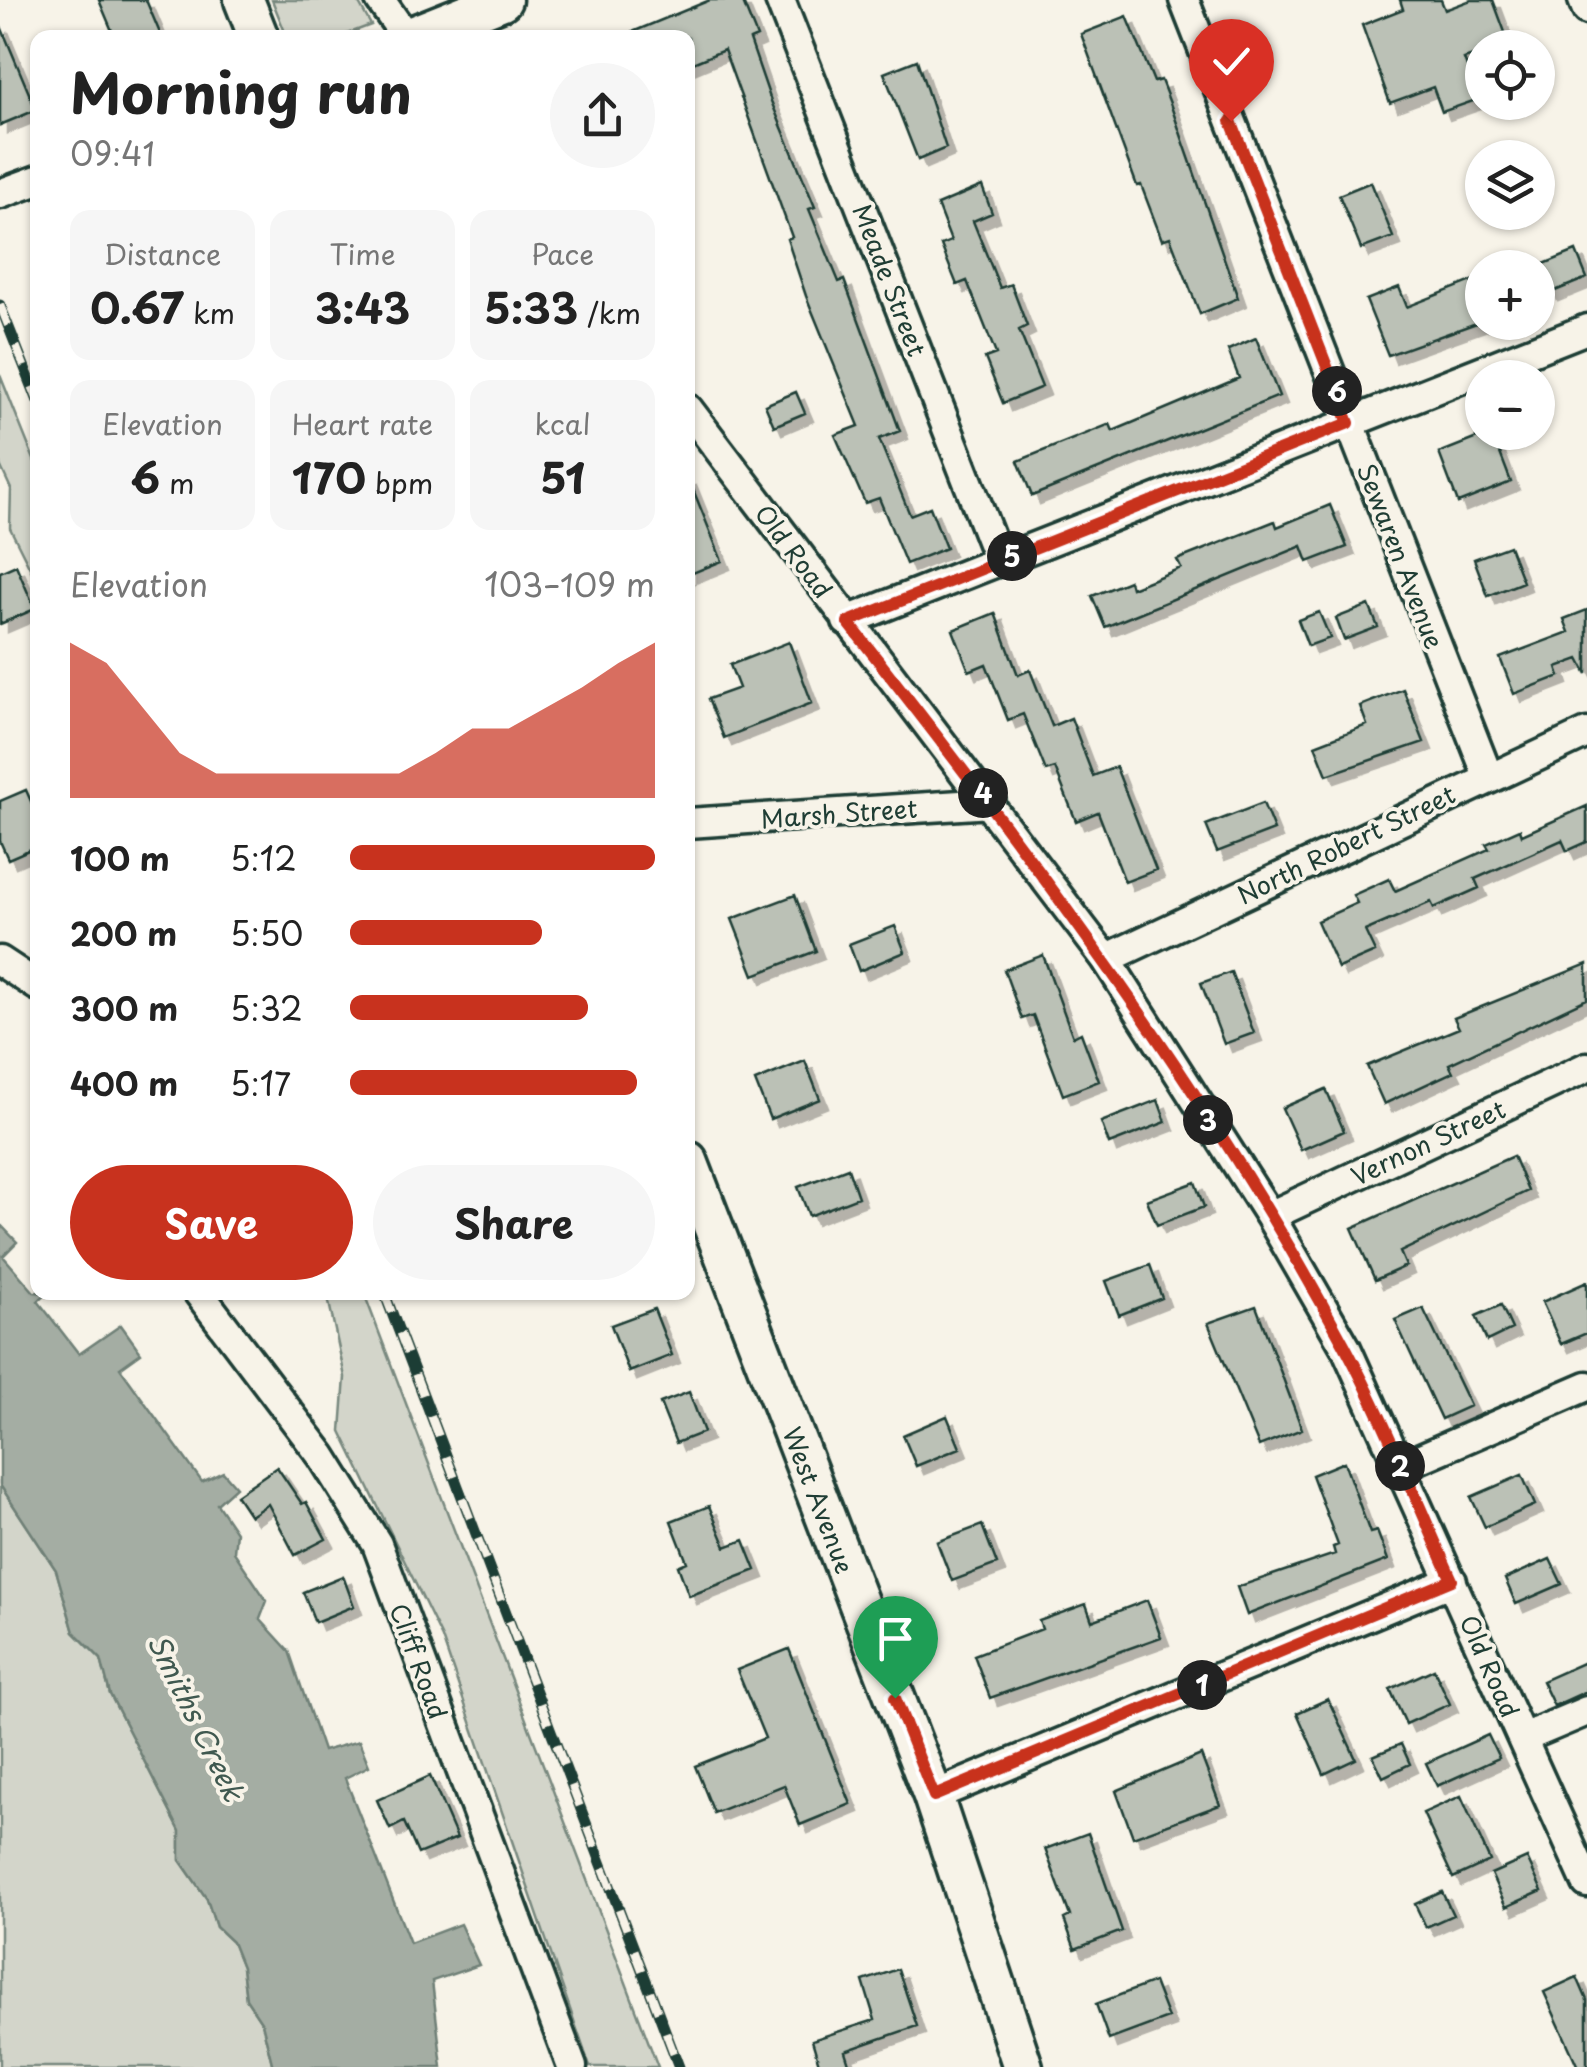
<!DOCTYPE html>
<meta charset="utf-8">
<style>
body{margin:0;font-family:"Playpen Sans",sans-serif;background:#f6f6f6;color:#222;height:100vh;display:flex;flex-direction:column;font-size:38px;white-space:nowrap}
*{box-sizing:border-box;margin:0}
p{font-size:32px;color:#767676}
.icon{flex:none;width:55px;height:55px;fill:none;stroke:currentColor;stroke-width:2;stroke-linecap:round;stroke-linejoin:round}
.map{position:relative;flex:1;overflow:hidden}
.panel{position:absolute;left:30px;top:30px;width:665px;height:1270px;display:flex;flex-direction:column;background:#fff;border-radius:20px;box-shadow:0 2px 8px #0004}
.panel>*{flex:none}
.tools{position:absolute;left:1465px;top:30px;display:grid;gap:20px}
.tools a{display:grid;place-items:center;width:90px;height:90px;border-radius:50%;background:#fff;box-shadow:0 2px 8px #0004;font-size:50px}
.pin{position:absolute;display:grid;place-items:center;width:85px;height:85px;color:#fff;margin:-102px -42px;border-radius:50% 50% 50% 0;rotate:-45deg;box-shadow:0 0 10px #0007}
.pin .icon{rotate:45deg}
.km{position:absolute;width:50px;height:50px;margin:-25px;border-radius:50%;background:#222;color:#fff;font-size:28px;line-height:50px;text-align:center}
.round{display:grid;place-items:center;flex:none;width:105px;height:105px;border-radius:52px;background:#f6f6f6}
.summary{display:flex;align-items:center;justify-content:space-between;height:170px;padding:0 40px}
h1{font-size:55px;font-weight:700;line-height:75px}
.figures{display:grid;grid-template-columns:repeat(3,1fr);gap:15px;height:170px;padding:10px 40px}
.figures div{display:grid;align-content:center;border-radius:20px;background:#f6f6f6;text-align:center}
.figures b{font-size:42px;font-weight:700}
.figures small{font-size:28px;font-weight:400}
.figures p{font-size:28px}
.chart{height:280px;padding:20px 40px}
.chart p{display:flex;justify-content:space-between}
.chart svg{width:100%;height:180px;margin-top:10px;fill:#c8321e;opacity:.7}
.cta{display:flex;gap:20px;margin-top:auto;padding:20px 40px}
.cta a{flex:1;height:115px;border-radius:60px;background:#c8321e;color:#fff;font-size:40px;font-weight:700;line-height:115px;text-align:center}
.cta a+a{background:#f6f6f6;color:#222}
ul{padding:0 40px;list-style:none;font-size:32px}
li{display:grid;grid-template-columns:160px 120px 1fr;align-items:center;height:75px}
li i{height:25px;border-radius:12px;background:#c8321e}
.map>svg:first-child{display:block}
.green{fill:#d3d5ca;stroke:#79897f;stroke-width:2.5}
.water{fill:#a4ada3;stroke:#6f8077;stroke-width:2.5}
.building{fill:#bbc1b6;stroke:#1f3d34;stroke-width:2.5;filter:url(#shadow)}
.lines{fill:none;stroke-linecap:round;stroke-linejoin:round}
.street-casing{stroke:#1f3d34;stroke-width:35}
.secondary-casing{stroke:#1f3d34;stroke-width:45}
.street{stroke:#f7f3e8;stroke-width:28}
.secondary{stroke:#f7f3e8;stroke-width:38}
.rail-casing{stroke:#1f3d34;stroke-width:11}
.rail{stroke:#f7f3e8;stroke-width:8;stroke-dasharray:22;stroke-linecap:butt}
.route-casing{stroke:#fff;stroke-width:20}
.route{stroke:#c8321e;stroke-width:12}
.labels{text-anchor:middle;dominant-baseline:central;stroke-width:8;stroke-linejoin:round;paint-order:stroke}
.street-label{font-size:25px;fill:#1f3d34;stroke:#f7f3e8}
.water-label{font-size:28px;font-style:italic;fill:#405950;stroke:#f7f3e8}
</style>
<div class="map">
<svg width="1587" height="2067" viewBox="0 0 1587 2067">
<defs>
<filter id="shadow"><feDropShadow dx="8" dy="8" stdDeviation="0" flood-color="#0004"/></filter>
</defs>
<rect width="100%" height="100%" fill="#f7f3e8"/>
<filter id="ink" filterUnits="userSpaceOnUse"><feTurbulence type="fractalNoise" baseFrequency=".01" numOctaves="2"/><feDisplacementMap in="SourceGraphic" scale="20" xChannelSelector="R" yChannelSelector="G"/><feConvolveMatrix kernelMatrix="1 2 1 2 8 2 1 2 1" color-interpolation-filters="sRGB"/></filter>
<g filter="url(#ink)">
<path class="green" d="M 272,0 L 357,0 L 371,25 L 339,37 L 287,37 Z
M 0,375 L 37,467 L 37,582 L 10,528 L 11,489 L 0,465 Z
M 327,1293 L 364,1293 L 658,2067 L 590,2067 L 442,1638 L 341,1431 L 345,1377 Z
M 0,1485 L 56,1570 L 74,1632 L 101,1659 L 110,1694 L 180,1831 L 180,1860 L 207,1899 L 216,1927 L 232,1942 L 242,1967 L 246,1999 L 262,2023 L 273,2067 L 0,2067 Z"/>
<path class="water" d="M 0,1224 L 17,1242 L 3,1256 L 34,1292 L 47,1293 L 38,1301 L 79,1354 L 121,1325 L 141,1353 L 120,1368 L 202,1482 L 223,1472 L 236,1487 L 217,1504 L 236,1532 L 234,1552 L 267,1601 L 260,1619 L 289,1651 L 323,1751 L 359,1741 L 369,1766 L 345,1778 L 410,1943 L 460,1924 L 479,1965 L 432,1981 L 442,2067 L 273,2067 L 262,2023 L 246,1999 L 242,1967 L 232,1942 L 216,1927 L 207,1899 L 180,1860 L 180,1831 L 110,1694 L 101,1659 L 74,1632 L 56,1570 L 0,1485 Z"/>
<path class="building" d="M 99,0 L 146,0 L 162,38 L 115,38 Z
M 710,0 L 742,0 L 757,37 L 750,40 L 771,101 L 815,207 L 809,209 L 839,282 L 844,280 L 900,431 L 879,439 L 910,515 L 930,507 L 946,548 L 906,564 L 879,498 L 865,503 L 835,435 L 859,426 L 806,296 L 787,239 L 792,237 L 724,50 L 688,65 L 688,38 L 618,38 Z
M 1400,0 L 1441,0 L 1445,10 L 1471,0 L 1493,0 L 1509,43 L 1482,48 L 1482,53 L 1464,59 L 1479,99 L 1442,112 L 1433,87 L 1390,103 L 1362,25 L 1403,9 Z
M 1127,16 L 1154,82 L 1161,80 L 1171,106 L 1238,298 L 1200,314 L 1170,237 L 1162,240 L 1141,185 L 1137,186 L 1081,34 Z
M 0,24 L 36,110 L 0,125 Z
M 917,60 L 946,148 L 918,160 L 884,73 Z
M 1371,182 L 1393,237 L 1361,249 L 1339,195 Z
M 982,186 L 992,213 L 973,221 L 1000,288 L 1011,284 L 1027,326 L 1019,330 L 1042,387 L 1003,403 L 985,358 L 996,354 L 967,281 L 957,285 L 941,245 L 951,241 L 937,205 Z
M 1576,251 L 1587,278 L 1550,293 L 1539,266 Z
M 1482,277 L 1482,321 L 1388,355 L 1366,300 L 1399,287 L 1407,307 Z
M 1256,338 L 1279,396 L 1032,496 L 1018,461 L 1110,424 L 1113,431 L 1239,378 L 1228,350 Z
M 796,392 L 805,413 L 774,426 L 765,405 Z
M 1492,432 L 1511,482 L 1458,503 L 1439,453 Z
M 688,477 L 722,561 L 688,575 Z
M 1330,505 L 1347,547 L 1308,562 L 1302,546 L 1105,627 L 1092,596 L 1129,581 L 1131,588 L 1181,568 L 1177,560 L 1275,521 L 1277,527 Z
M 1509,546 L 1523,582 L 1488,596 L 1474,559 Z
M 16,565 L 35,609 L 0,624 L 0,572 Z
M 1369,605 L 1378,627 L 1344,640 L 1336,618 Z
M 1587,610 L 1587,674 L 1579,659 L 1557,667 L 1560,676 L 1514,694 L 1500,658 L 1569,632 L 1564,619 Z
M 1319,612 L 1330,638 L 1308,646 L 1298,620 Z
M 995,613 L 1018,675 L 1030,670 L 1052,726 L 1071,718 L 1093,776 L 1116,767 L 1156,870 L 1125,882 L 1098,812 L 1076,821 L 1055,768 L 1046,771 L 1023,714 L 1008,720 L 986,664 L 969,671 L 953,630 Z
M 789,642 L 812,703 L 724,738 L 708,699 L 739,688 L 730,665 Z
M 1403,689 L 1424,742 L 1327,775 L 1315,745 L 1367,725 L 1360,706 Z
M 26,790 L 38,817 L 38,846 L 8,859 L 0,841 L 0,801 Z
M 1263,803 L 1274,830 L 1217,852 L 1206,825 Z
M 1587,806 L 1587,842 L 1567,851 L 1562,840 L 1475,879 L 1479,888 L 1434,908 L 1431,902 L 1365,931 L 1375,952 L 1338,968 L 1317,921 L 1357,903 L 1353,895 L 1389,879 L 1395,891 L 1489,849 L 1486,844 L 1520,829 L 1522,835 Z
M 795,895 L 816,951 L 754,975 L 732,919 Z
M 895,926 L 905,952 L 859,971 L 849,944 Z
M 1043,955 L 1073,1037 L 1081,1033 L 1099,1081 L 1063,1095 L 1033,1015 L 1022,1019 L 1004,970 Z
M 1587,964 L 1587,999 L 1449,1064 L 1453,1072 L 1384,1104 L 1367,1066 L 1459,1028 L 1454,1018 Z
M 1231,972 L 1254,1033 L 1224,1044 L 1201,983 Z
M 805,1061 L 820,1099 L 770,1119 L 755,1081 Z
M 1326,1089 L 1344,1131 L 1301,1150 L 1282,1108 Z
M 1158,1100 L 1166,1122 L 1109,1144 L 1101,1122 Z
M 1513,1156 L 1528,1191 L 1400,1252 L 1406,1266 L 1375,1280 L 1352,1228 Z
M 848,1168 L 858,1197 L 809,1216 L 798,1187 Z
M 1195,1182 L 1204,1207 L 1157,1225 L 1147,1200 Z
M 1150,1265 L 1162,1298 L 1119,1315 L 1106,1281 Z
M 1587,1282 L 1587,1333 L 1561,1344 L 1542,1302 Z
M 1501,1305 L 1512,1329 L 1487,1341 L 1476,1316 Z
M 1256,1306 L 1302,1429 L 1259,1446 L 1208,1323 Z
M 1423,1308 L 1470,1406 L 1441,1419 L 1395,1320 Z
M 654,1309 L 672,1355 L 629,1372 L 611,1325 Z
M 689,1392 L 704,1432 L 676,1443 L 660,1403 Z
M 947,1416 L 960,1448 L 916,1466 L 903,1435 Z
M 1344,1462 L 1370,1533 L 1377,1531 L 1388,1560 L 1247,1615 L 1237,1587 L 1335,1554 L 1333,1547 L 1338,1545 L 1312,1475 Z
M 277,1467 L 302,1504 L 306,1502 L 326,1539 L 295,1555 L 268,1504 L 250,1516 L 236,1495 Z
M 1522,1475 L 1535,1505 L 1485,1527 L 1471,1497 Z
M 709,1506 L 726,1547 L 744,1540 L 756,1570 L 689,1596 L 678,1566 L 687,1562 L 671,1521 Z
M 982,1525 L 997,1564 L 952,1581 L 937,1542 Z
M 1550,1559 L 1562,1584 L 1516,1604 L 1505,1579 Z
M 343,1576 L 354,1606 L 315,1622 L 303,1592 Z
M 1147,1600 L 1161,1637 L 990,1698 L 974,1655 L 1042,1629 L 1039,1621 L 1086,1604 L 1092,1621 Z
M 789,1649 L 851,1804 L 800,1825 L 784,1785 L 714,1813 L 695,1766 L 765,1738 L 737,1670 Z
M 1587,1661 L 1587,1691 L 1554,1706 L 1542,1681 Z
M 1434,1669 L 1450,1704 L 1406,1724 L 1390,1689 Z
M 1328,1699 L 1356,1759 L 1324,1774 L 1297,1713 Z
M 1488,1735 L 1499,1758 L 1437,1786 L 1426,1763 Z
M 1401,1744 L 1410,1764 L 1383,1777 L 1373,1756 Z
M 1201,1755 L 1220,1805 L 1133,1837 L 1116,1791 Z
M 430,1776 L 457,1838 L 418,1854 L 404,1822 L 390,1829 L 377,1800 Z
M 1461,1796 L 1490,1861 L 1453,1878 L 1423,1813 Z
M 1088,1833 L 1122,1931 L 1075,1949 L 1064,1919 L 1070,1916 L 1045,1849 Z
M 1527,1858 L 1542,1891 L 1506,1907 L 1491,1874 Z
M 1442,1892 L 1453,1915 L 1426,1927 L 1415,1904 Z
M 898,1969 L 917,2026 L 845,2051 L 850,2067 L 820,2067 L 812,2040 L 875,2020 L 863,1981 Z
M 1577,1977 L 1587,2000 L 1587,2067 L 1578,2067 L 1544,1992 Z
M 1154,1982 L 1168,2018 L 1109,2040 L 1096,2004 Z"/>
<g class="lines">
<g class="street-casing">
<path id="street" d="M 380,0 L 407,38
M 780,0 L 999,561
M 1184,0 L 1488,776
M 1583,0 L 1587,10
M 0,194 L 38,180
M 688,409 L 1106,959 L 1270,1216 L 1346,1348 L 1587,1883
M 847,621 L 1587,329
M 688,823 L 991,803
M 1106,959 L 1587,733
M 0,961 L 38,986
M 1270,1216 L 1587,1067
M 198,1292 L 322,1456 L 377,1544 L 572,2067
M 1400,1467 L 1587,1386
M 1523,1738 L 1587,1711
M 933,1796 L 1452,1581"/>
</g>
<g class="secondary-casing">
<path id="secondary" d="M 244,0 L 259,38
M 407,38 L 502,0
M 688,1161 L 933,1796 L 1023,2067"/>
</g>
<use href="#street" class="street"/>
<use href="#secondary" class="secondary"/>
<g class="rail-casing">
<path id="rail" d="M 0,305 L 38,401
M 384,1292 L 679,2067"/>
</g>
<use href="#rail" class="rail"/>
</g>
</g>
<g class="lines" filter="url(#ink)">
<g class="route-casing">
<path id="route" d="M 895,1698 L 934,1796 L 1452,1580 C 1417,1503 1385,1421 1345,1346 C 1206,1087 1029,852 848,622 L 1349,423 L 1231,121"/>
</g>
<use href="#route" class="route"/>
</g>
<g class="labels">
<g class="street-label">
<text transform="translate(890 280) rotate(69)">Meade Street</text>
<text transform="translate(794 551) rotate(53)">Old Road</text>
<text transform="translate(1401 556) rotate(69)">Sewaren Avenue</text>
<text transform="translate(839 813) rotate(-4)">Marsh Street</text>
<text transform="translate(1346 844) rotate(-26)">North Robert Street</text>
<text transform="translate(1428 1142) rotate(-25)">Vernon Street</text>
<text transform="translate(819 1500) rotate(69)">West Avenue</text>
<text transform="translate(419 1661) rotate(70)">Cliff Road</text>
<text transform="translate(1490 1666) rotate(66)">Old Road</text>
</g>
<g class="water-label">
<text transform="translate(197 1717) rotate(64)">Smiths Creek</text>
</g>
</g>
</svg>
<div class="tools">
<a><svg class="icon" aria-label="locate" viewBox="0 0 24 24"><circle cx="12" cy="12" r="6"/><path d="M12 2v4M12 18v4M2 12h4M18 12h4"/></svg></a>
<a><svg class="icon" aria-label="layers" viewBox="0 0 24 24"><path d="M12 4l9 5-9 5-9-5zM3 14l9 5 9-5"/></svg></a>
<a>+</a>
<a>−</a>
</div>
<div class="pin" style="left:895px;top:1698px;background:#1e9e55"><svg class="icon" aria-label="arrive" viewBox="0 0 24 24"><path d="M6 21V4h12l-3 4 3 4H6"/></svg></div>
<div class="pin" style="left:1231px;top:121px;background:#d93025"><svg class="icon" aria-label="check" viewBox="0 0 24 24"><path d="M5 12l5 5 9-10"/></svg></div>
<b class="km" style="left:1202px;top:1685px">1</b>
<b class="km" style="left:1400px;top:1466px">2</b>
<b class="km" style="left:1208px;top:1120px">3</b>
<b class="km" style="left:983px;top:793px">4</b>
<b class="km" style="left:1012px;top:556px">5</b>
<b class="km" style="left:1337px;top:391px">6</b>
<section class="panel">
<div class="summary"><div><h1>Morning run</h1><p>09:41</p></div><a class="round"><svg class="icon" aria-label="share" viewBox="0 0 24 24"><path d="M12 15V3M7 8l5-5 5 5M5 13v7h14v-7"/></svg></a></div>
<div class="figures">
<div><p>Distance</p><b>0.67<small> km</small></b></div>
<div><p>Time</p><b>3:43</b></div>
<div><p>Pace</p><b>5:33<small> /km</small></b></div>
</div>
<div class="figures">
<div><p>Elevation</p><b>6<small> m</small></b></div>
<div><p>Heart rate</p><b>170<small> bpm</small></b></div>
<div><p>kcal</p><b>51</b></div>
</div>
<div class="chart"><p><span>Elevation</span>103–109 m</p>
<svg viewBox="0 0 160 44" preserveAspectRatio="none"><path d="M0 44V6L10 11L20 22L30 33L40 38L50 38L60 38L70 38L80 38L90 38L100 33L110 27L120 27L130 22L140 17L150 11L160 6V44z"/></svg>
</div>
<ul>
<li><b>100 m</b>5:12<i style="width:100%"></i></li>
<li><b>200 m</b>5:50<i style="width:63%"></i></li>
<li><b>300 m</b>5:32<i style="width:78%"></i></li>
<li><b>400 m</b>5:17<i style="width:94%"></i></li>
</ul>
<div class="cta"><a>Save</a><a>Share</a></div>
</section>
</div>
